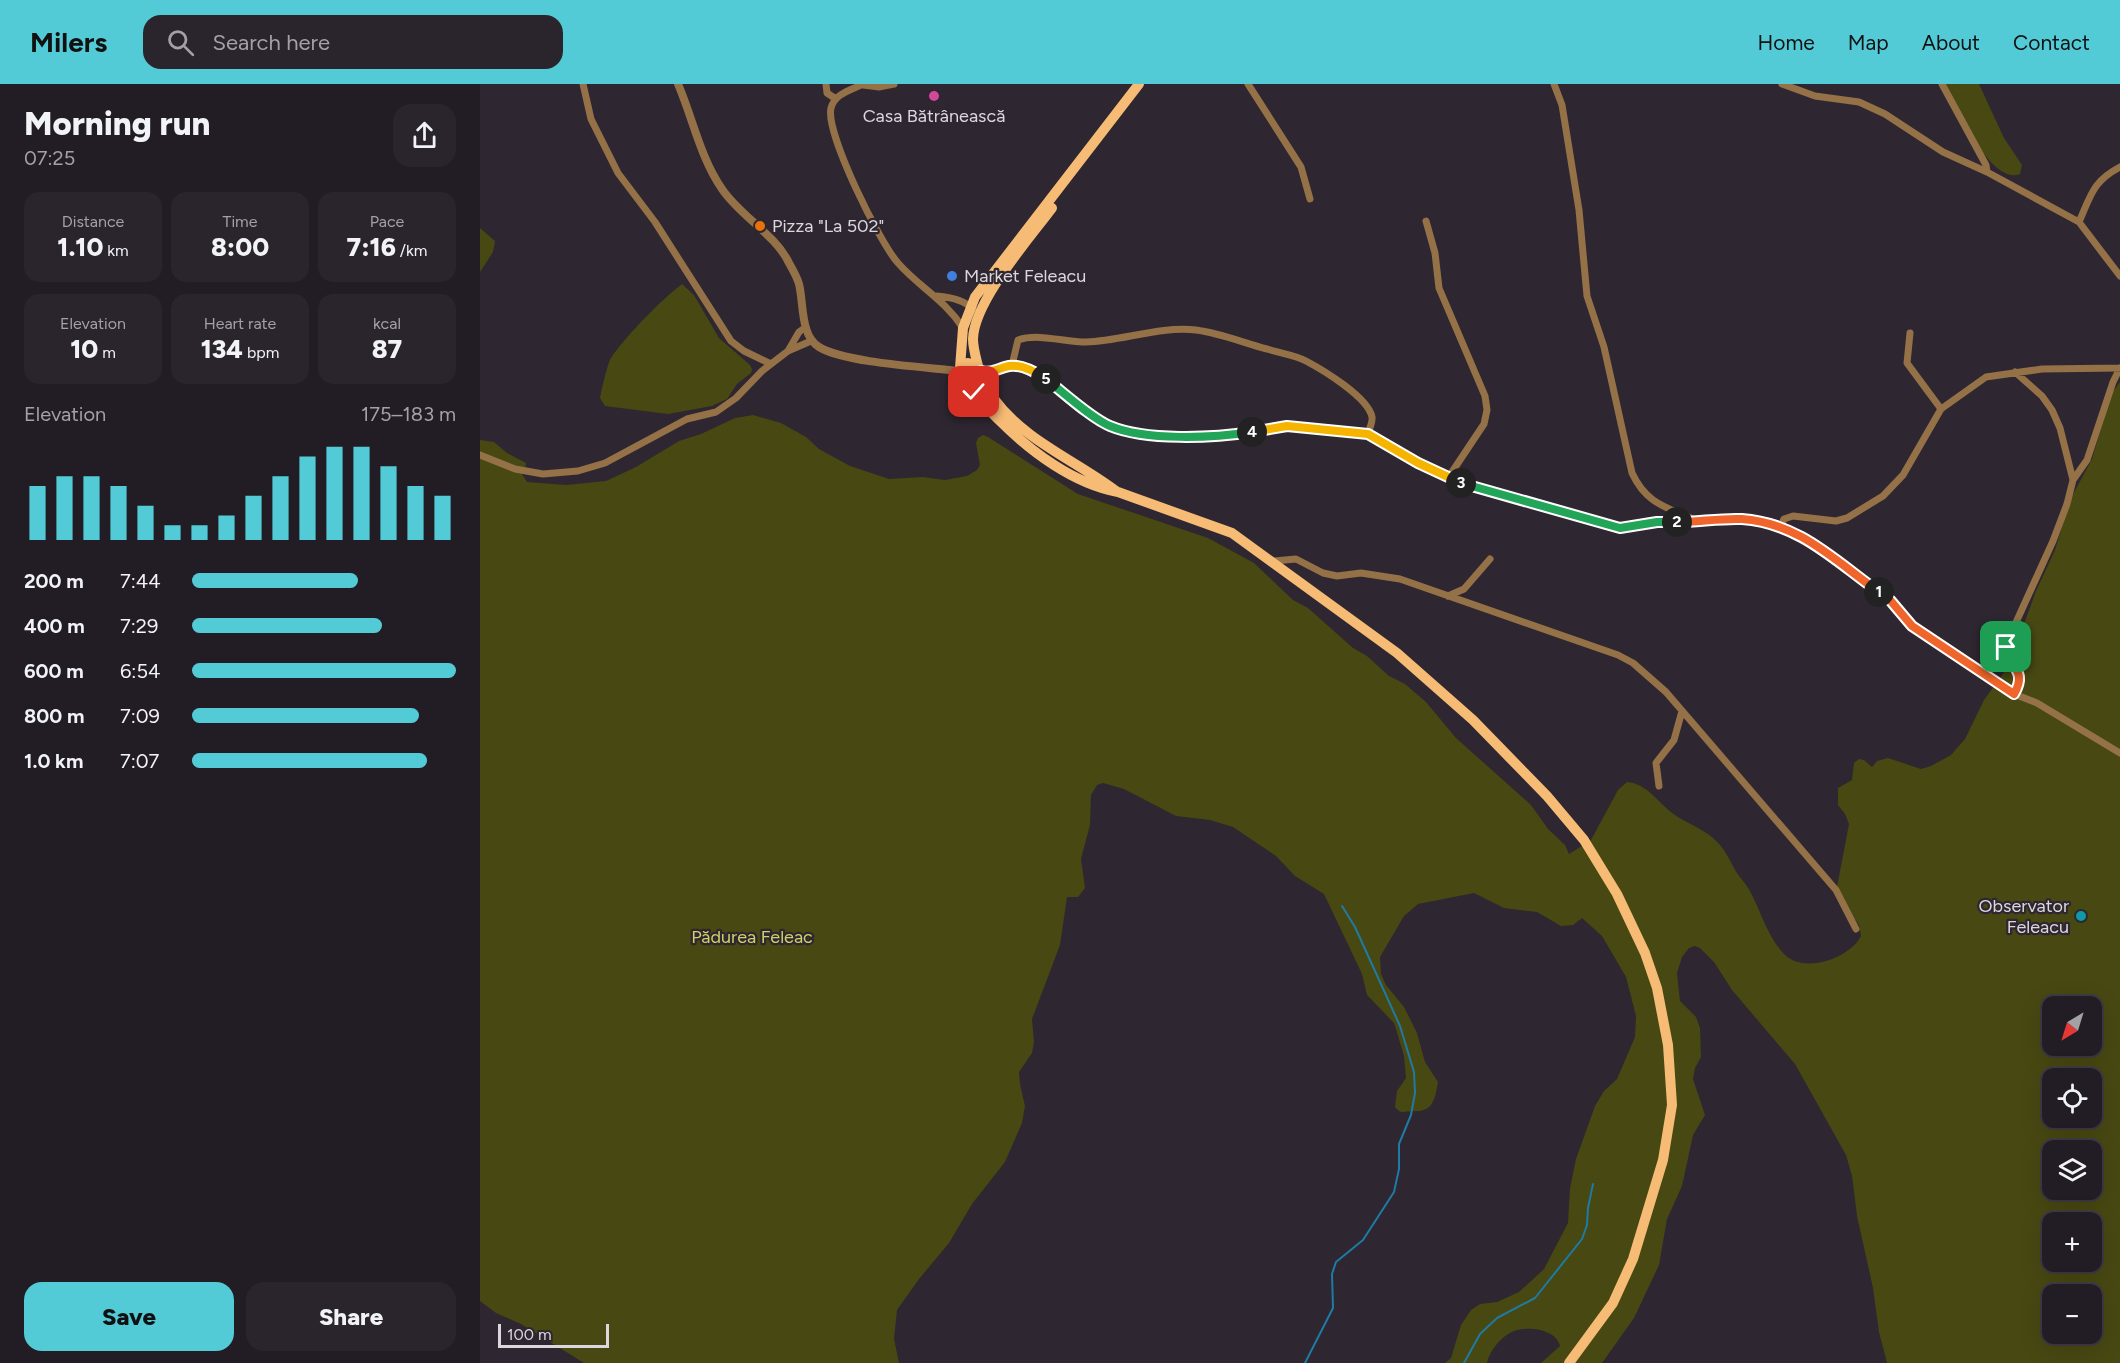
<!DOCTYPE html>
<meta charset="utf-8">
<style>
body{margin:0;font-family:Figtree,sans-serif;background:#2a252c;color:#f1f3f6;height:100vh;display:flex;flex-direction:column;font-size:22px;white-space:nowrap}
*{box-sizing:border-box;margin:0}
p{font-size:20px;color:#a2a1a6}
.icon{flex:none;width:33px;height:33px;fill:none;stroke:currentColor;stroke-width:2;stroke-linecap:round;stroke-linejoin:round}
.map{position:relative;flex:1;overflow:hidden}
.sheet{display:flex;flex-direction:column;background:#221c24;width:480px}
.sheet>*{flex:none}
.needle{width:39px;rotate:218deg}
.buttons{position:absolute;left:1562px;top:912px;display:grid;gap:12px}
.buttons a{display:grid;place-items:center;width:60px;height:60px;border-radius:12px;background:#221c24;box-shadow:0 6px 24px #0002,0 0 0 2px #3f3a41;font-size:30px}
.scale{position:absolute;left:18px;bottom:15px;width:111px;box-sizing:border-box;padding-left:6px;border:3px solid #dcd7dd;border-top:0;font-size:16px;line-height:21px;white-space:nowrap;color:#dcd7dd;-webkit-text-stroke:4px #2e2630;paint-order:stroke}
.pin{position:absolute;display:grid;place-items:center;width:51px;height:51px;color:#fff;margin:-26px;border-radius:12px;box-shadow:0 3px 9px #0006}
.km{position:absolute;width:30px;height:30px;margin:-15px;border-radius:50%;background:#222;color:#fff;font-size:16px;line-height:30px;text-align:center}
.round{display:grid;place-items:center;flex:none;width:63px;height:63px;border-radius:18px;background:#2a252c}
.overview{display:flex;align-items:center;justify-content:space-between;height:102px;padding:0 24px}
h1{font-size:33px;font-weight:800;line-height:45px}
.stats{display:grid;grid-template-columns:repeat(3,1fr);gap:9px;height:102px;padding:6px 24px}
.stats div{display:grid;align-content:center;border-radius:15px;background:#2a252c;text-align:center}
.stats b{font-size:26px;font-weight:800}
.stats small{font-size:16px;font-weight:400}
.stats p{font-size:16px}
.chart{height:168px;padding:12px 24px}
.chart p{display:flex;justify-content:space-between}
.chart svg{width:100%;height:108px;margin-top:6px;stroke:#52cbd7;stroke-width:6}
.cta{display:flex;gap:12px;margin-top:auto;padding:12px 24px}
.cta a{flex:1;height:69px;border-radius:18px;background:#52cbd7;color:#111;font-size:24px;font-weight:800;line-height:69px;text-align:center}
.cta a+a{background:#2a252c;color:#f1f3f6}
ul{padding:0 24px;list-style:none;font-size:20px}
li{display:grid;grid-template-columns:96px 72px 1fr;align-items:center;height:45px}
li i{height:15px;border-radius:8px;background:#52cbd7}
header{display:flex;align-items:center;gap:36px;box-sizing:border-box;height:84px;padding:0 30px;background:#52cbd7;color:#111}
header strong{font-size:28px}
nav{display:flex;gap:33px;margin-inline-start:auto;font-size:21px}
.search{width:420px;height:54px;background:#2a252c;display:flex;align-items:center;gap:15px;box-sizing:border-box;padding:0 21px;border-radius:18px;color:#a2a1a6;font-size:22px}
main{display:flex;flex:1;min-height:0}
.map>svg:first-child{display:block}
.green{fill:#474812;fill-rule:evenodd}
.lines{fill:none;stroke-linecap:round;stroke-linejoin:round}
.stream{stroke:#1f7aa4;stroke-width:2}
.minor{stroke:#947146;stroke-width:7}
.tertiary{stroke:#947146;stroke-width:8}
.primary{stroke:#f6bb74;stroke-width:10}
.split-1-casing{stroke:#fff;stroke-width:12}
.split-2-casing{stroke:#fff;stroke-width:12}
.split-3-casing{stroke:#fff;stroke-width:12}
.split-4-casing{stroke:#fff;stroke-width:12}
.split-5-casing{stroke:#fff;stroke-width:12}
.split-6-casing{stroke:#fff;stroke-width:12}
.split-1{stroke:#f0652b;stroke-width:8}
.split-2{stroke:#f0652b;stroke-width:8}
.split-3{stroke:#22a559;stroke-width:8}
.split-4{stroke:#f5b400;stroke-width:8}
.split-5{stroke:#22a559;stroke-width:8}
.split-6{stroke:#f5b400;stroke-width:8}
.hotel-dot{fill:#d1479c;stroke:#2e2630;stroke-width:2}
.food-dot{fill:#e8710a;stroke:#2e2630;stroke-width:2}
.shop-dot{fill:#3f7fe0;stroke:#2e2630;stroke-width:2}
.culture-dot{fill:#0f9aa8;stroke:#2e2630;stroke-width:2}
.labels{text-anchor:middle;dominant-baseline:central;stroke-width:4.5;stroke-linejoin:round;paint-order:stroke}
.poi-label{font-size:18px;fill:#dcd7dd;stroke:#2e2630;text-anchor:start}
.park-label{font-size:18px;fill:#ced264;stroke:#2e2630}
</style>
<header>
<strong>Milers</strong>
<div class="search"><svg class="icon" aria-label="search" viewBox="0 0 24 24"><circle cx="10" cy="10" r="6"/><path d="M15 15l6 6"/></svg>Search here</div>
<nav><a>Home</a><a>Map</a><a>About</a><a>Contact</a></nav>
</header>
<main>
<section class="sheet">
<div class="overview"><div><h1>Morning run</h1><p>07:25</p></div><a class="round"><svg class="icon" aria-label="share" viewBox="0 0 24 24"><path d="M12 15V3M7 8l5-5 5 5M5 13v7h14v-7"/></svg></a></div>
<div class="stats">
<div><p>Distance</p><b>1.10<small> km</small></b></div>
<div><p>Time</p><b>8:00</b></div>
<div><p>Pace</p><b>7:16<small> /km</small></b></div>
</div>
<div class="stats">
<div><p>Elevation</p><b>10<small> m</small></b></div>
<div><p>Heart rate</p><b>134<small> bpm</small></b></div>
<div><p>kcal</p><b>87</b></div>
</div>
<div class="chart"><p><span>Elevation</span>175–183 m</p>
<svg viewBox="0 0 160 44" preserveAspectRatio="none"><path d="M5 44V22M15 44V18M25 44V18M35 44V22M45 44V30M55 44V38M65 44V38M75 44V34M85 44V26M95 44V18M105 44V10M115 44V6M125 44V6M135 44V14M145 44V22M155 44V26"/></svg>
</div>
<ul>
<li><b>200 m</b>7:44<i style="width:63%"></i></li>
<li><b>400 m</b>7:29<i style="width:72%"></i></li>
<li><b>600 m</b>6:54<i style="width:100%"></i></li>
<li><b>800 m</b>7:09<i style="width:86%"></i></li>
<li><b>1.0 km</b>7:07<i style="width:89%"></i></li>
</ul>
<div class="cta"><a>Save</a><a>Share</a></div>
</section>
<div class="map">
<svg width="1640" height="1279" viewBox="0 0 1640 1279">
<rect width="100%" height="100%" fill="#2e2630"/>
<path class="green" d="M 1463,0 L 1499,0 L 1524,54 L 1542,81 L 1540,90 C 1511,102 1475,21 1463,0 Z
M 0,144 L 15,157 L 13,168 L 0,188 Z
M 202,200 L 214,211 L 239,254 L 270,281 L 272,285 L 271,289 L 257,300 L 247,315 L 232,322 L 188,330 L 125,322 L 120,314 C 122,304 127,281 131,274 C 144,254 183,214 202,200 Z
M 1640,298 L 1640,1279 L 1407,1279 L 1399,1248 L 1393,1204 L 1377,1132 L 1372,1092 L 1366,1071 L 1315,980 L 1252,906 L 1234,878 L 1220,864 L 1215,862 L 1209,864 L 1202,873 L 1197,889 L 1200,917 L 1216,933 L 1220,944 L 1221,973 L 1215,984 L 1213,995 L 1225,1031 L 1213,1051 L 1202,1102 L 1187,1135 L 1179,1181 L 1154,1234 L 1122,1279 L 1061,1279 L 1080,1262 C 1076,1244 1043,1241 1030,1249 C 1020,1254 1009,1268 1007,1279 L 965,1279 L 971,1274 L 981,1241 L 991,1226 L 1000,1220 L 1017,1218 L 1039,1208 L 1064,1185 L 1088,1139 L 1090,1104 L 1096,1075 L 1115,1022 L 1124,1007 L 1137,995 L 1155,953 L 1156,932 L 1146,893 L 1122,852 L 1102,834 L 1093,841 L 1081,842 L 1057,828 L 1024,824 L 994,809 L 938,820 L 924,832 L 900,873 L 901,890 L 906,901 L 924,923 L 937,949 L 945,978 L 958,998 C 955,1015 953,1029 933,1027 C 924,1027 921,1031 915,1023 L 917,1007 L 926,994 L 924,972 L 916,945 L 914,939 L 887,911 L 882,890 L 844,810 L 815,792 L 796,772 L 753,743 L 730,736 L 696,732 L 644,705 L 623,699 L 617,701 L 611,711 L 610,741 L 601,775 L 605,804 L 598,813 L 587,813 L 580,861 L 552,935 L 554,958 L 552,969 L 539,988 L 540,1000 L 545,1022 L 542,1039 L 525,1078 L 492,1120 L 469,1159 L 439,1195 L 417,1226 L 414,1255 L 419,1279 L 104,1279 L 41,1240 L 16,1229 L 0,1217 L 0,356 L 14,358 L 27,369 L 46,379 L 45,385 L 40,387 L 47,398 L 86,401 L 126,397 L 156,383 L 199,357 L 221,350 L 255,334 L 273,331 L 301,339 L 326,353 L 339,365 L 370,382 L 409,395 L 443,393 L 465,396 L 487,392 L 497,386 L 500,381 L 496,359 L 498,354 L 503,351 L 508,353 L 598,410 L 728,454 L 774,479 L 813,516 L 828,524 L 873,564 L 887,572 L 909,592 L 925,600 L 946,618 L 976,654 L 1051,721 L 1068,745 L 1085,761 L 1089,770 L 1111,756 L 1138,706 L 1147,698 C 1167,700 1176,716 1191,728 C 1206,740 1227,745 1240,761 C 1248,770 1252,782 1259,792 C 1264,798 1269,804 1272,811 C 1282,831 1289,855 1305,871 C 1325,890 1370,874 1381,852 L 1379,841 L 1366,823 L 1357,803 L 1369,740 L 1365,730 L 1358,721 L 1358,704 L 1372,696 L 1374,679 L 1379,675 L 1384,676 L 1392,683 L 1397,677 L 1408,674 L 1441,685 L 1451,682 L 1471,671 L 1485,655 L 1504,616 L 1523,590 L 1533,570 L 1556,507 L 1575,466 L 1591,414 L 1612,375 L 1631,310 ZM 1572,922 L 1611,922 L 1611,962 L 1572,962 ZM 1572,994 L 1611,994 L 1611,1034 L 1572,1034 ZM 1572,1066 L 1611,1066 L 1611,1106 L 1572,1106 ZM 1572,1138 L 1611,1138 L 1611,1178 L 1572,1178 ZM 1572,1210 L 1611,1210 L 1611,1250 L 1572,1250 Z"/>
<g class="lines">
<path class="stream" d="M 825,1279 L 853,1224 L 852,1190 L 856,1178 L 883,1156 L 914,1108 L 919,1085 L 919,1060 L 931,1031 L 935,1009 L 934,988 L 920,942 L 875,843 L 862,822
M 984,1279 L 1000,1250 L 1017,1234 L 1055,1214 L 1102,1155 L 1107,1141 L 1108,1124 L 1113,1100"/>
<path class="minor" d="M 103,0 L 111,35 L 138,89 L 175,138 L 251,257 L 264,267 L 291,280
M 346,0 L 347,9 L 356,15
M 383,0 C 372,6 355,9 351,24 C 345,49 400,159 418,179 C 439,203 464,215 483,244
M 768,0 L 821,83 L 830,115
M 1074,0 L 1082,21 L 1099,126 L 1107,212 L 1124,263 L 1152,389 C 1167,421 1187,423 1217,437
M 1302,0 L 1335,12 L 1379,18 L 1405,30 L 1463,68 L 1507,88 L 1599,138 L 1640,192
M 1462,0 L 1506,81 L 1507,88
M 383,1 L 399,3 L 414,0
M 946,137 L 955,169 L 959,204 L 1005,312 L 1007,326 L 1004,340 L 968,394
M 1599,138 C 1611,111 1613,97 1640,83
M 457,212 C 469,213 484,216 493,225
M 1430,249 L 1427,279 L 1461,325
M 308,267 L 319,248 L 326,243
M 532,281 L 538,256 C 559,249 584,258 606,258 C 642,257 679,242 716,246 C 740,249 764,259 787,265 C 799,269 815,271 826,277 C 843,286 888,313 892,333 C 893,338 889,345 888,350
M 501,287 L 509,289 L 532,281 L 557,289 L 628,341 L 660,351 L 745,352 L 807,342 L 888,350 L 975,397 L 1139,444 L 1177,438 L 1261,435 L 1301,442 L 1318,449 L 1410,516 L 1432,542 L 1534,610 L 1557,619 L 1640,669
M 1535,288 L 1562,312 L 1572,326 L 1580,344 L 1593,396
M 0,371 L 35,385 L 63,390 L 98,387 L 125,379 L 207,335 L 236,328 L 256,314 L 282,287 L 308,267 L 331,257
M 1301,442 L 1304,435 L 1313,432 L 1356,437 L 1367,434 L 1403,412 L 1423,391 L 1461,325 L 1506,293 L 1562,285 L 1640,284
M 794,477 L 816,475 L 843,489 L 857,492 L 881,489 L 920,495 L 1138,571 L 1153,579 L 1186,608 L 1356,806 L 1376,845
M 968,512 L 984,505 L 1010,475
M 1534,610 C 1550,584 1522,581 1528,556 L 1573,457 L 1587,420 L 1593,396 L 1607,376 L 1633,298 L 1640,284
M 1179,702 L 1176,679 L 1194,656 L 1202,627"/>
<path class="tertiary" d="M 198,0 C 213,35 220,73 242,105 C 260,132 296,151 309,179 C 313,186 317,193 319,200 C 324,220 320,251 339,263 C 365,279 446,283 479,287"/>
<path class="primary" d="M 498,282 C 496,274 493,264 493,255 C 494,217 549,155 572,124
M 480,284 L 483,244 L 495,213 L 659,0
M 502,294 L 496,302 L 486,303 L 480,298 L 479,287 L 488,279 L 498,282 C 505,293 506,305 514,315 C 545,357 595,376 636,407
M 486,303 C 500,312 507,325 519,336 C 551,368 594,400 638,408 L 752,449 L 917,569 L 993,636 L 1067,712 L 1104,756 L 1137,810 L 1165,869 L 1177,904 L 1188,961 L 1192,1021 L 1183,1076 L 1153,1175 L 1133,1219 L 1089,1279"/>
</g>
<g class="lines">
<g class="split-1-casing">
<path id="split-1" d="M 1399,508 L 1410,516 L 1432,542 L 1534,610 C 1548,586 1529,584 1526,563"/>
</g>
<g class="split-2-casing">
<path id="split-2" d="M 1197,438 C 1218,438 1241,434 1262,435 C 1319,439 1354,476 1399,508"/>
</g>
<g class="split-3-casing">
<path id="split-3" d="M 981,399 L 1140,444 L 1177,438 L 1197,438"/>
</g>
<g class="split-4-casing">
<path id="split-4" d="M 772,348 L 807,342 L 888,350 L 938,379 L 981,399"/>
</g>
<g class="split-5-casing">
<path id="split-5" d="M 566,295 C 583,308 611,334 630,342 C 666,357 732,354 772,348"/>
</g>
<g class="split-6-casing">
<path id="split-6" d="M 494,308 L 486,303 L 491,303 L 500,298 L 501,287 C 512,290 518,284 529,282 C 541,280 557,289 566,295"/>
</g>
<use href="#split-1" class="split-1"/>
<use href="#split-2" class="split-2"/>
<use href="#split-3" class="split-3"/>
<use href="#split-4" class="split-4"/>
<use href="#split-5" class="split-5"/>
<use href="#split-6" class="split-6"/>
</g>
<circle class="hotel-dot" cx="454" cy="12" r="6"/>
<circle class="food-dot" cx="280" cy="142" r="6"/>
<circle class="shop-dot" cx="472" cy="192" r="6"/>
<circle class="culture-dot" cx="1601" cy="832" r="6"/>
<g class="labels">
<g class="poi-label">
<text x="454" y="32" text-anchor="middle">Casa Bătrânească</text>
<text x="292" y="142">Pizza "La 502"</text>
<text x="484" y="192">Market Feleacu</text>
<text x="1589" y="822" text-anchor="end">Observator<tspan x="1589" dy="21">Feleacu</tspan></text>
</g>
<g class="park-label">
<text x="272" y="853">Pădurea Feleac</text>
</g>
</g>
</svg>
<div class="buttons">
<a><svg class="needle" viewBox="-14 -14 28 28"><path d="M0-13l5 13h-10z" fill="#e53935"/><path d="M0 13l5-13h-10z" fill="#a2a1a6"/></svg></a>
<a><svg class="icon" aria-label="locate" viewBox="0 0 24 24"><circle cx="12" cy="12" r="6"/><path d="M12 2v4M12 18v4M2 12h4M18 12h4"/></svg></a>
<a><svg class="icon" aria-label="layers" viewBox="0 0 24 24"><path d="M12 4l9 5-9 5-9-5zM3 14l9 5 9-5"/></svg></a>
<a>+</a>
<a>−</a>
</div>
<div class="scale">100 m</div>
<div class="pin" style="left:1526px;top:563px;background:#1e9e55"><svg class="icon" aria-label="arrive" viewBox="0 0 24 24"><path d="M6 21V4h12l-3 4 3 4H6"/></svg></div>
<div class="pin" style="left:494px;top:308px;background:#d93025"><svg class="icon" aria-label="check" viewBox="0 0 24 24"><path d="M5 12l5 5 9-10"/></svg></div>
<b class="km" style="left:1399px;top:508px">1</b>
<b class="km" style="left:1197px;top:438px">2</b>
<b class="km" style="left:981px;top:399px">3</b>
<b class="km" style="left:772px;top:348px">4</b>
<b class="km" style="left:566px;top:295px">5</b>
</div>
</main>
